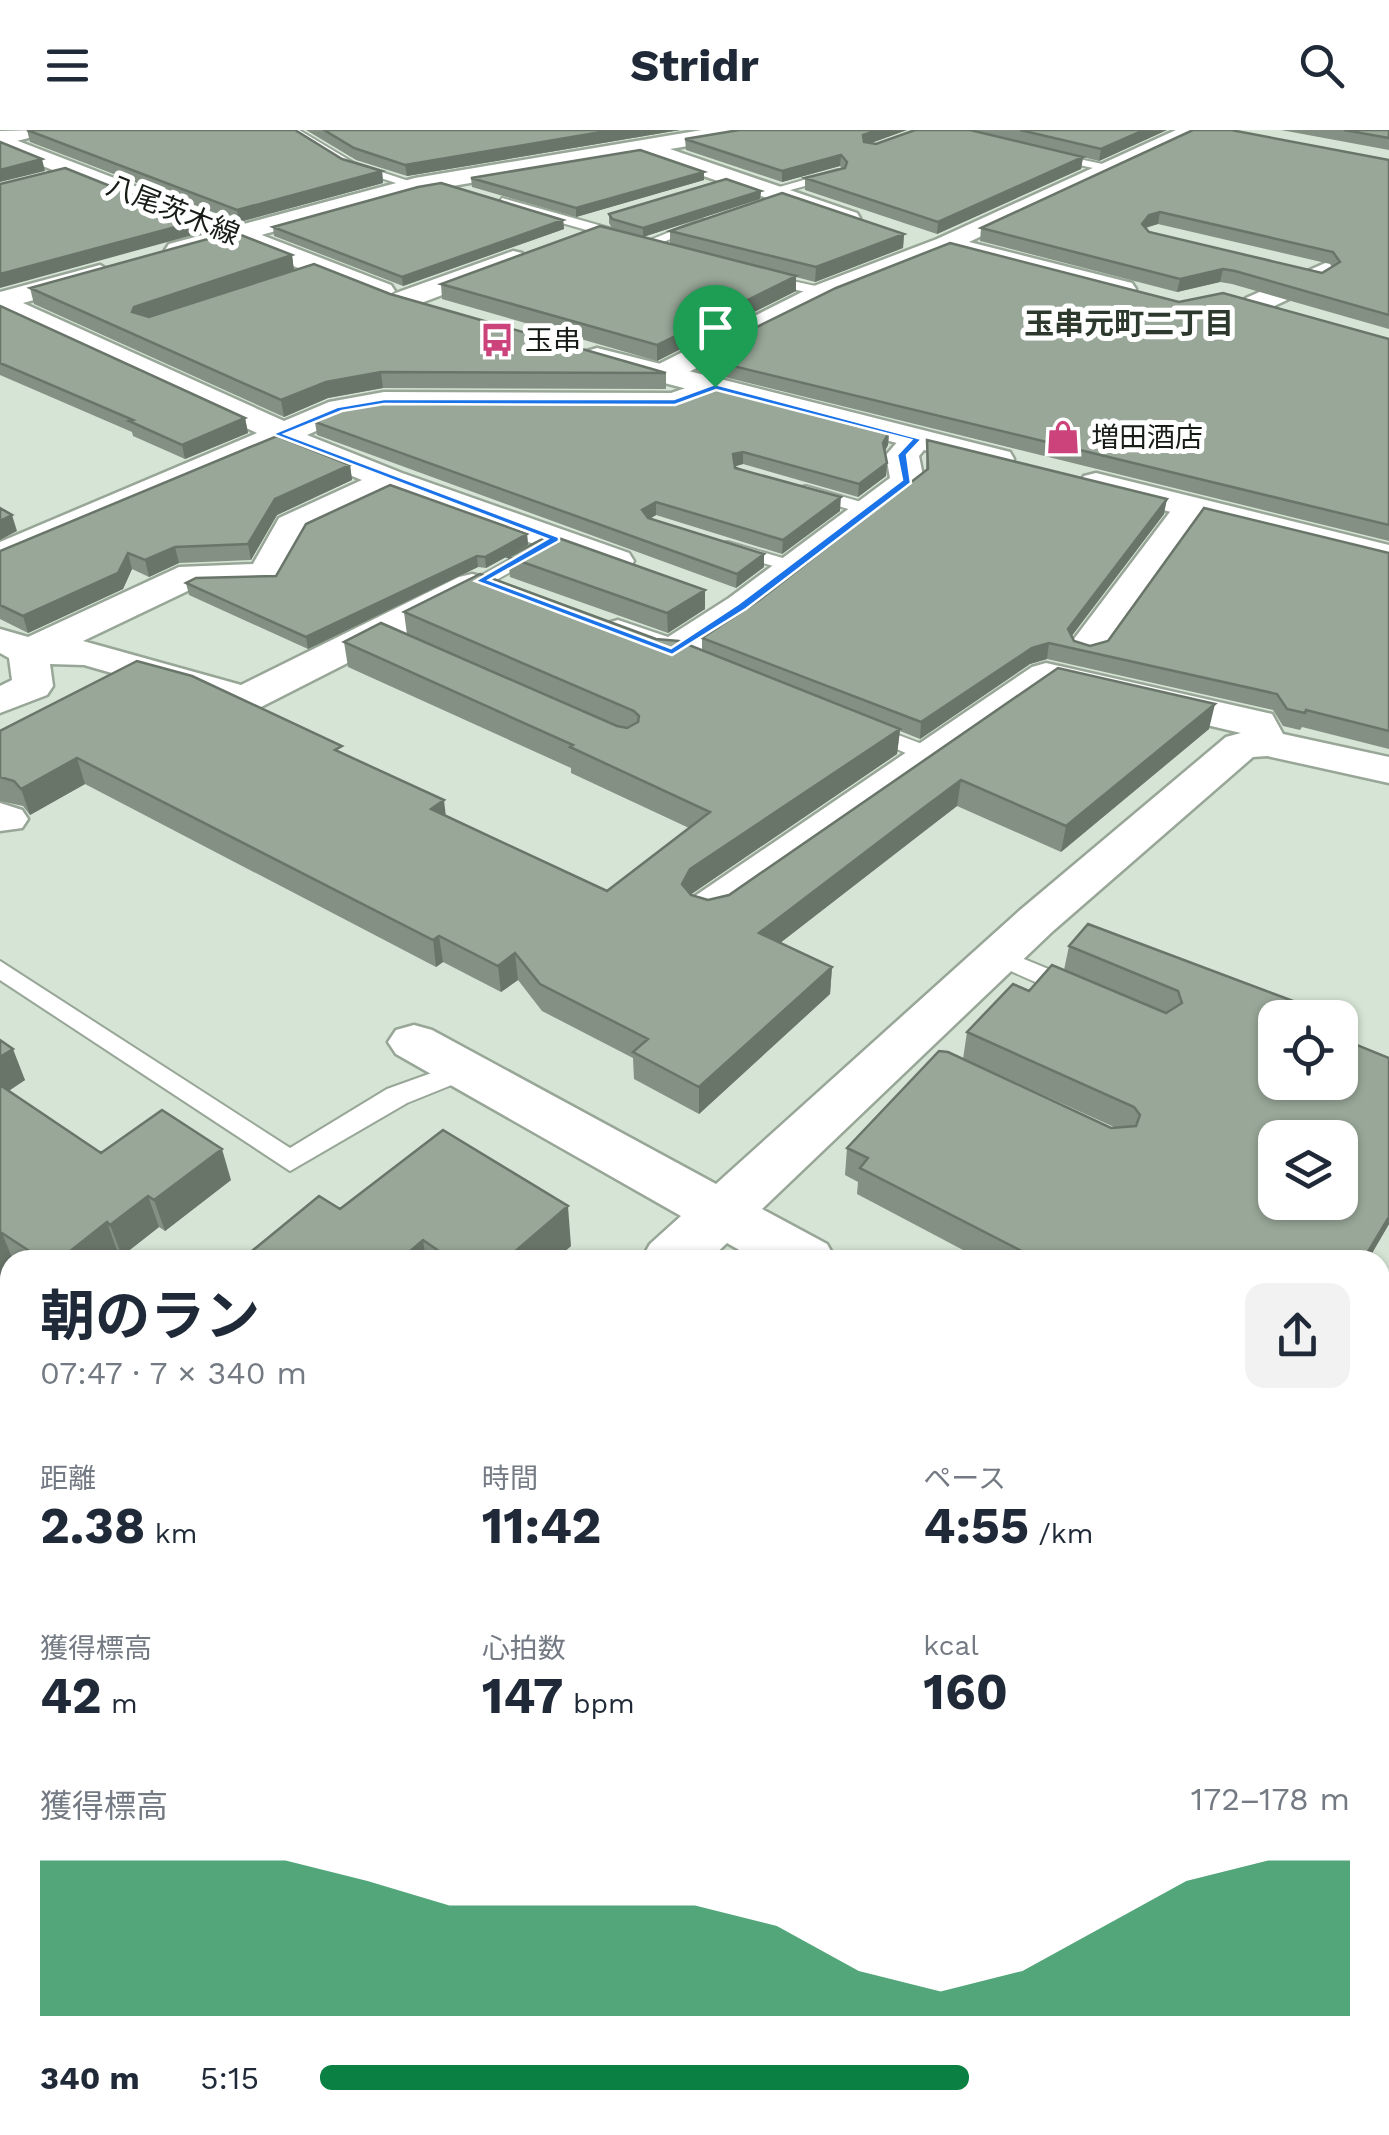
<!DOCTYPE html>
<html lang="ja">
<meta charset="utf-8">
<style>
body{margin:0;font-family:"Work Sans","Noto Sans JP",sans-serif;background:#f2f2f3;color:#1f2937;height:100vh;display:flex;flex-direction:column;font-size:38px;white-space:nowrap}
*{box-sizing:border-box;margin:0}
p{font-size:32px;color:#747a83}
.icon{flex:none;width:55px;height:55px;fill:none;stroke:currentColor;stroke-width:2;stroke-linecap:round;stroke-linejoin:round}
.map{position:relative;flex:1;overflow:hidden}
.sheet{position:absolute;left:0px;top:1120px;width:1390px;height:885px;display:flex;flex-direction:column;background:#fff;border-radius:30px 30px 0 0;box-shadow:0 2px 8px #0004}
.sheet>*{flex:none}
.controls{position:absolute;left:1258px;top:870px;display:grid;gap:20px}
.controls a{display:grid;place-items:center;width:100px;height:100px;border-radius:20px;background:#fff;box-shadow:0 2px 8px #0004;font-size:50px}
.pin{position:absolute;display:grid;place-items:center;width:85px;height:85px;color:#fff;margin:-102px -42px;border-radius:50% 50% 50% 0;rotate:-45deg;box-shadow:0 0 10px #0007}
.pin .icon{rotate:45deg}
.round{display:grid;place-items:center;flex:none;width:105px;height:105px;border-radius:20px;background:#f2f2f3}
.headline{display:flex;align-items:center;justify-content:space-between;height:170px;padding:0 40px}
h1{font-size:55px;font-weight:700;line-height:75px}
.stats{display:grid;grid-template-columns:repeat(3,1fr);gap:15px;height:170px;padding:10px 40px}
.stats div{display:grid;align-content:center}
.stats b{font-size:50px;font-weight:700}
.stats small{font-size:28px;font-weight:400}
.stats p{font-size:28px}
.chart{height:280px;padding:20px 40px}
.chart p{display:flex;justify-content:space-between}
.chart svg{width:100%;height:180px;margin-top:10px;fill:#0b8043;opacity:.7}
ul{padding:0 40px;list-style:none;font-size:32px}
li{display:grid;grid-template-columns:160px 120px 1fr;align-items:center;height:75px}
li i{height:25px;border-radius:12px;background:#0b8043}
header{display:flex;justify-content:space-between;align-items:center;height:130px;padding:0 40px;background:#fff;font-size:45px;font-weight:700}
.map>svg:first-child{display:block}
.lines{fill:none;stroke-linecap:round;stroke-linejoin:round}
.service-casing{stroke:#98a697;stroke-width:4}
.minor-casing{stroke:#98a697;stroke-width:5}
.primary-casing{stroke:#98a697;stroke-width:5}
.service{fill:#fff;fill-rule:evenodd}
.minor{fill:#fff;fill-rule:evenodd}
.primary{fill:#fff;fill-rule:evenodd}
.wall{fill:#839083;fill-rule:evenodd}
.shaded-wall{fill:#6a756a}
.building{fill:#98a798;stroke:#6a756a;stroke-width:2.5;fill-rule:evenodd}
.route{fill:#1a73e8;stroke:#fff;stroke-width:2.5;fill-rule:evenodd}
.labels{text-anchor:middle;dominant-baseline:central;stroke-width:10;stroke-linejoin:round;paint-order:stroke}
.far-street-label{font-size:28px;fill:#171c17;stroke:#fff}
.far-poi-label{font-size:28px;fill:#171c17;stroke:#fff;text-anchor:start}
.far-neighbourhood-label{font-size:30px;font-weight:bold;fill:#2c392c;stroke:#fff}
</style>
<header><svg class="icon" aria-label="menu" viewBox="0 0 24 24"><path d="M4 6h16M4 12h16M4 18h16"/></svg>Stridr<svg class="icon" aria-label="search" viewBox="0 0 24 24"><circle cx="10" cy="10" r="6"/><path d="M15 15l6 6"/></svg></header>
<div class="map">
<svg width="1389" height="2005" viewBox="0 0 1389 2005">
<rect width="100%" height="100%" fill="#d5e4d4"/>
<g class="lines">
<g class="service-casing">
<path id="service" d="M 286,0 L 299,0 L 354,33 L 421,55 L 415,59 L 346,37 Z
M 1046,22 L 1107,35 L 1113,38 L 1107,41 L 1042,27 Z
M 838,40 L 842,46 L 768,66 L 762,62 Z
M 502,68 L 634,105 L 635,108 L 629,112 L 498,75 Z
M 702,89 L 712,92 L 651,117 L 640,114 Z
M 761,144 L 829,159 L 831,162 L 824,166 L 756,151 L 756,145 Z
M 806,356 L 875,376 L 878,380 L 869,385 L 800,365 L 800,357 Z
M 728,412 L 800,433 L 803,437 L 794,442 L 722,421 L 722,413 Z
M 540,413 L 549,418 L 546,422 L 487,455 L 480,457 L 471,451 Z
M 864,592 L 938,620 L 941,625 L 938,630 L 922,630 L 857,602 L 854,598 Z
M 997,818 L 1085,854 L 1089,860 L 1076,868 L 1067,866 L 988,831 L 985,826 Z
M 0,831 L 290,1018 L 387,959 L 465,931 L 474,934 L 478,940 L 474,946 L 407,973 L 290,1041 L 0,850 Z"/>
</g>
<g class="minor-casing">
<path id="minor" d="M 44,0 L 41,5 L 0,15 L 0,1 Z
M 702,0 L 753,0 L 742,7 L 670,19 L 857,83 L 860,88 L 857,93 L 839,93 L 640,24 L 417,62 L 178,128 L 165,120 L 169,114 L 415,48 Z
M 1176,0 L 1206,0 L 969,112 L 1132,153 L 1136,159 L 1132,165 L 1122,167 L 948,122 L 834,168 L 671,251 L 649,251 L 645,245 L 649,239 L 814,156 L 937,109 Z
M 513,121 L 522,123 L 526,129 L 522,135 L 413,176 L 403,178 L 389,170 L 393,164 Z
M 1339,127 L 1348,129 L 1352,135 L 1348,141 L 1266,180 L 1256,182 L 1242,174 L 1246,168 Z
M 100,135 L 113,143 L 109,149 L 23,173 L 284,291 L 329,272 L 384,262 L 671,263 L 715,248 L 726,251 L 730,257 L 726,263 L 675,281 L 384,280 L 348,287 L 307,305 L 402,343 L 629,423 L 634,431 L 629,439 L 616,442 L 603,439 L 391,362 L 305,402 L 278,453 L 198,456 L 83,511 L 241,555 L 459,447 L 472,444 L 485,447 L 490,455 L 485,463 L 259,578 L 245,581 L 84,535 L 50,534 L 53,556 L 47,565 L 0,583 L 0,556 L 12,550 L 9,528 L 0,523 L 0,499 L 28,507 L 179,437 L 253,434 L 279,388 L 362,350 L 280,317 L 0,436 L 0,412 L 257,303 L 0,183 L 0,162 Z
M 917,299 L 928,302 L 933,309 L 919,326 L 924,351 L 919,358 C 858,405 798,455 734,498 C 718,509 701,525 683,531 C 663,538 610,519 599,502 L 604,494 L 618,490 L 668,507 L 729,468 L 890,348 L 886,325 L 906,302 Z
M 1191,367 L 1203,370 L 1208,377 L 1102,525 L 1088,529 L 1074,525 L 1068,517 L 1074,509 L 1179,370 Z
M 1046,533 L 1272,584 L 1283,604 L 1389,627 L 1389,653 L 1267,626 L 1253,627 L 1053,801 L 762,1079 L 827,1114 L 836,1130 L 757,1130 L 727,1113 L 709,1130 L 641,1130 L 650,1114 L 681,1086 L 396,924 L 388,912 L 396,900 L 414,895 L 432,900 L 716,1054 L 1019,781 L 1226,607 L 1241,603 L 1053,559 L 726,788 L 709,793 L 692,788 L 685,778 L 692,768 L 1032,537 Z
M 0,673 L 22,680 L 28,689 L 22,698 L 0,701 Z
M 1380,1411 L 1389,1414 L 1389,1478 L 1380,1475 Z
M 1389,1616 L 1389,1709 L 1380,1712 L 1380,1620 Z
M 10,1733 L 10,1818 L 0,1822 L 0,1737 Z
M 209,1995 L 302,1995 L 306,2005 L 213,2005 Z
M 1259,1995 L 1347,1995 L 1343,2005 L 1255,2005 Z"/>
</g>
<g class="primary-casing">
<path id="primary" d="M 0,4 L 391,155 L 395,161 L 381,169 L 371,167 L 0,19 Z
M 597,218 L 1010,322 L 1014,329 L 1010,336 L 998,339 L 587,233 L 582,227 L 587,221 Z
M 1096,343 L 1389,415 L 1389,437 L 1084,360 L 1079,353 L 1084,346 Z"/>
</g>
<use href="#service" class="service"/>
<use href="#minor" class="minor"/>
<use href="#primary" class="primary"/>
</g>
<path class="wall" d="M 27,0 L 342,29 L 382,41 L 383,53 L 239,92 L 30,12 Z
M 306,0 L 680,0 L 407,46 L 356,30 Z
M 907,0 L 871,13 L 1083,27 L 1081,39 L 937,104 L 805,60 L 805,48 L 842,39 L 840,36 L 782,52 L 686,20 L 685,9 Z
M 972,0 L 1167,0 L 1099,31 Z
M 1281,0 L 1389,0 L 1389,20 Z
M 1389,30 L 1389,199 L 1232,154 L 1220,152 L 1177,162 L 980,111 L 981,98 ZM 1158,94 L 1330,134 L 1332,137 L 1322,143 L 1149,102 L 1146,98 Z
M 704,42 L 704,50 L 576,87 L 472,57 L 471,48 Z
M 761,61 L 760,69 L 643,107 L 612,98 L 609,93 L 609,84 Z
M 563,90 L 564,99 L 403,156 L 274,106 L 273,97 Z
M 670,101 L 904,104 L 903,118 L 815,152 L 796,147 L 796,161 L 657,231 L 442,169 L 441,154 L 670,114 Z
M 292,125 L 294,141 L 390,164 L 666,243 L 666,259 L 383,258 L 328,268 L 284,287 L 34,174 L 30,158 Z
M 1179,172 L 1389,209 L 1389,411 L 696,240 L 696,227 Z
M 0,176 L 245,288 L 248,303 L 185,329 L 133,306 L 132,302 L 0,245 Z
M 315,292 L 889,302 L 888,315 L 885,321 L 887,333 L 886,346 L 858,367 L 743,334 L 735,336 L 840,381 L 782,424 L 656,385 L 650,389 L 764,424 L 764,437 L 736,458 L 317,305 Z
M 927,310 L 1164,384 L 1071,506 L 1074,511 L 1090,516 L 1389,423 L 1389,619 L 1302,597 L 1300,600 L 1283,596 L 1273,580 L 1047,529 L 1030,534 L 920,609 L 900,601 L 897,624 L 690,765 L 708,770 L 729,765 L 1058,538 L 1209,599 L 1061,722 L 957,676 L 915,708 L 780,813 L 832,837 L 830,864 L 699,984 L 634,949 L 633,928 L 542,881 L 518,850 L 501,862 L 443,832 L 436,837 L 85,654 L 30,685 L 23,676 L 0,671 L 0,601 L 344,624 L 446,686 L 607,761 L 689,698 L 571,643 L 571,638 L 348,537 L 344,512 L 407,505 L 404,482 L 656,509 L 702,520 L 702,508 L 758,471 L 926,341 Z
M 350,335 L 352,350 L 277,385 L 251,430 L 179,433 L 149,447 L 132,439 L 123,459 L 28,503 L 0,489 L 0,421 Z
M 527,404 L 528,415 L 486,438 L 478,437 L 308,519 L 189,465 L 186,453 L 276,446 Z
M 508,427 L 705,460 L 705,479 L 668,503 L 510,447 Z
M 1069,816 L 1389,928 L 1389,1094 L 1368,1130 L 982,1130 L 857,1064 L 858,1052 L 845,1045 L 847,1018 L 963,929 L 967,902 L 1064,840 ZM 968,931 L 1114,997 L 1111,998 Z
M 0,910 L 25,950 L 9,961 L 101,1023 L 231,1050 L 165,1101 L 159,1097 L 122,1126 L 118,1123 L 110,1130 L 10,1130 L 10,1138 L 0,1146 Z
M 340,1079 L 571,1116 L 555,1130 L 241,1130 Z
M 305,1995 L 571,1995 L 564,2005 L 312,2005 Z"/>
<path class="shaded-wall" d="M 613,0 L 680,0 L 407,46 L 405,35 Z
M 877,0 L 907,0 L 863,16 L 863,5 Z
M 1144,0 L 1167,0 L 1099,31 L 1101,19 Z
M 841,25 L 840,36 L 782,52 L 782,41 Z
M 1083,27 L 1081,39 L 937,104 L 938,92 Z
M 42,29 L 45,41 L 0,52 L 0,40 Z
M 382,41 L 383,53 L 239,92 L 237,80 Z
M 704,42 L 704,50 L 576,87 L 576,78 Z
M 761,61 L 760,69 L 643,107 L 643,98 Z
M 1160,82 L 1158,94 L 1147,97 L 1140,106 L 1142,94 L 1149,85 Z
M 563,90 L 564,99 L 403,156 L 402,147 Z
M 198,91 L 200,103 L 0,158 L 0,144 Z
M 904,104 L 903,118 L 815,152 L 816,137 Z
M 292,125 L 294,141 L 138,192 L 132,182 L 134,177 Z
M 1223,139 L 1220,152 L 1177,162 L 1180,149 Z
M 796,146 L 796,161 L 657,231 L 657,215 Z
M 381,242 L 383,258 L 328,268 L 284,287 L 281,270 L 326,252 Z
M 245,288 L 248,303 L 185,329 L 182,315 Z
M 889,302 L 888,315 L 882,326 L 883,313 Z
M 743,322 L 743,334 L 733,337 L 733,324 Z
M 887,333 L 886,346 L 858,367 L 859,354 Z
M 350,335 L 352,350 L 277,385 L 251,430 L 248,414 L 275,369 Z
M 841,367 L 840,381 L 782,424 L 783,410 Z
M 1167,369 L 1164,384 L 1065,515 L 1068,499 Z
M 656,372 L 656,385 L 642,393 L 642,380 Z
M 12,385 L 17,401 L 0,410 L 0,391 Z
M 527,404 L 528,415 L 486,438 L 485,427 Z
M 175,417 L 179,433 L 149,447 L 145,430 Z
M 128,423 L 132,439 L 123,459 L 28,503 L 23,486 Z
M 764,424 L 764,437 L 736,458 L 737,444 Z
M 477,426 L 478,437 L 308,519 L 306,507 Z
M 705,460 L 705,479 L 668,503 L 667,483 Z
M 1049,513 L 1047,529 L 1030,534 L 920,609 L 921,592 L 1032,518 Z
M 1215,574 L 1209,599 L 1061,722 L 1066,696 Z
M 900,599 L 897,624 L 690,765 L 682,754 L 690,739 Z
M 77,628 L 85,654 L 30,685 L 21,659 Z
M 961,650 L 957,676 L 758,830 L 759,803 Z
M 444,670 L 447,696 L 431,679 Z
M 439,806 L 443,832 L 436,837 L 433,810 Z
M 515,823 L 518,850 L 501,862 L 498,836 Z
M 832,837 L 830,864 L 699,984 L 699,957 Z
M 13,919 L 25,950 L 0,966 L 0,927 Z
M 222,1019 L 231,1050 L 165,1101 L 154,1070 Z
M 148,1066 L 159,1097 L 122,1126 L 110,1095 Z
M 568,1076 L 571,1116 L 555,1130 L 505,1130 Z
M 1389,1087 L 1389,1094 L 1368,1130 L 1363,1130 Z
M 107,1092 L 118,1123 L 110,1130 L 59,1130 Z
M 2,1103 L 13,1130 L 10,1130 L 10,1138 L 0,1146 L 0,1105 Z
M 423,1110 L 426,1130 L 400,1130 Z
M 10,1559 L 10,1615 L 0,1624 L 0,1569 Z
M 546,1995 L 571,1995 L 564,2005 L 539,2005 Z"/>
<path class="building" d="M 27,0 L 295,0 L 342,29 L 382,41 L 237,80 Z
M 324,0 L 613,0 L 405,35 L 354,18 Z
M 739,0 L 877,0 L 863,5 L 864,12 L 876,14 L 915,0 L 970,0 L 1083,27 L 938,92 L 805,48 L 845,38 L 847,32 L 841,25 L 782,41 L 685,9 Z
M 1020,0 L 1144,0 L 1101,19 Z
M 1193,0 L 1231,0 L 1389,30 L 1389,185 L 1235,141 L 1223,139 L 1180,149 L 981,98 ZM 1160,82 L 1333,122 L 1340,132 L 1322,143 L 1149,102 L 1142,94 L 1149,85 Z
M 1344,0 L 1389,0 L 1389,8 Z
M 0,12 L 42,29 L 0,40 Z
M 640,20 L 704,42 L 576,78 L 471,48 Z
M 65,38 L 198,91 L 0,144 L 0,54 Z
M 726,49 L 761,61 L 643,98 L 612,89 L 609,84 Z
M 441,53 L 563,90 L 402,147 L 273,97 L 418,57 Z
M 782,63 L 904,104 L 816,137 L 670,101 Z
M 600,96 L 796,146 L 657,215 L 441,154 Z
M 233,102 L 292,125 L 134,177 L 132,182 L 149,187 L 314,134 L 390,164 L 666,243 L 381,242 L 326,252 L 281,270 L 30,158 Z
M 950,113 L 1179,172 L 1223,163 L 1389,209 L 1389,395 L 696,227 L 836,158 Z
M 0,176 L 245,288 L 182,315 L 129,291 L 133,290 L 0,233 Z
M 714,259 L 889,302 L 883,313 L 887,333 L 859,354 L 743,322 L 733,324 L 735,338 L 841,367 L 783,410 L 656,372 L 642,380 L 648,388 L 764,424 L 737,444 L 315,292 L 347,278 L 383,271 L 675,272 Z
M 277,306 L 350,335 L 275,369 L 248,414 L 175,417 L 145,430 L 128,423 L 118,443 L 23,486 L 0,475 L 0,421 Z
M 927,310 L 1167,369 L 1068,499 L 1074,511 L 1090,516 L 1108,511 L 1204,378 L 1389,423 L 1389,601 L 1306,580 L 1305,583 L 1287,579 L 1277,564 L 1049,513 L 1032,518 L 921,592 L 702,508 L 758,471 L 928,339 Z
M 390,355 L 527,404 L 485,427 L 477,426 L 306,507 L 186,453 L 196,448 L 276,446 L 306,394 Z
M 0,378 L 12,385 L 0,391 Z
M 550,405 L 705,460 L 667,483 L 508,427 Z
M 480,444 L 656,509 L 679,511 L 900,599 L 690,739 L 682,754 L 691,765 L 708,770 L 729,765 L 1058,538 L 1215,574 L 1066,696 L 961,650 L 918,682 L 759,803 L 832,837 L 699,957 L 633,922 L 648,909 L 540,854 L 515,823 L 498,836 L 439,806 L 433,810 L 77,628 L 21,659 L 14,651 L 0,647 L 0,601 L 137,531 L 192,546 L 342,616 L 335,620 L 444,670 L 431,679 L 607,761 L 710,682 L 570,617 L 573,615 L 344,512 L 381,493 L 617,596 L 627,598 L 638,592 L 639,586 L 634,581 L 404,482 Z
M 1088,794 L 1333,886 L 1275,888 L 1275,952 L 1340,952 L 1340,908 L 1389,928 L 1389,1087 L 1363,1130 L 1039,1130 L 860,1038 L 868,1028 L 847,1018 L 939,921 L 948,922 L 1111,998 L 1136,996 L 1140,985 L 1134,977 L 967,902 L 1013,854 L 1029,861 L 1052,835 L 1166,883 L 1182,873 L 1178,861 L 1069,816 ZM 1275,1008 L 1340,1008 L 1340,1072 L 1275,1072 Z
M 0,910 L 13,919 L 0,927 Z
M 0,955 L 101,1023 L 162,980 L 222,1019 L 154,1070 L 148,1066 L 110,1095 L 107,1092 L 59,1130 L 43,1130 L 2,1103 L 0,1105 Z
M 443,1000 L 568,1076 L 505,1130 L 452,1130 L 423,1110 L 400,1130 L 241,1130 L 319,1066 L 340,1079 Z
M 10,1293 L 10,1559 L 0,1569 L 0,1301 Z
M 314,1995 L 546,1995 L 539,2005 L 376,2005 L 374,2003 L 373,2005 L 324,2005 Z
M 783,1995 L 1279,1995 L 1291,2005 L 776,2005 Z"/>
<path class="route" d="M 715,254 L 922,309 L 907,325 L 911,353 L 746,479 L 672,525 L 475,451 L 547,409 L 272,304 L 337,277 L 384,269 L 674,269 ZM 716,260 L 911,310 L 897,325 L 902,350 L 738,474 L 671,518 L 489,450 L 559,411 L 559,407 L 285,304 L 342,281 L 384,274 L 675,275 Z"/>
<defs>
<g id="bus-bare" transform="scale(2.7)"><path d="M-5-6H5V4H4V6H2V4H-2V6H-4V4H-5ZM-3.5-4V0h7V-4ZM-3.5 1.2v1.5H-2V1.2ZM2 1.2v1.5H3.5V1.2Z" fill="#cc437b" stroke="#fff" stroke-width="2.5" paint-order="stroke"/></g>
<g id="shop-bare" transform="scale(2.7)"><path d="M-5-2.5h2.3a2.7 3.5 0 0 1 5.4 0H5L5.5 6h-11ZM-1.5-2.5h3a1.5 2.3 0 0 0-3 0Z" fill="#cc437b" stroke="#fff" stroke-width="2.5" paint-order="stroke"/></g>
</defs>
<g fill-rule="evenodd">
<use href="#bus-bare" x="497" y="210"/>
<use href="#shop-bare" x="1063" y="307"/>
</g>
<g class="labels">
<g class="far-street-label">
<text transform="translate(173 80) rotate(22)">八尾茨木線</text>
</g>
<g class="far-poi-label">
<text x="525" y="210">玉串</text>
<text x="1091" y="307">増田酒店</text>
</g>
<g class="far-neighbourhood-label">
<text x="1129" y="193">玉串元町二丁目</text>
</g>
</g>
</svg>
<div class="controls">
<a><svg class="icon" aria-label="locate" viewBox="0 0 24 24"><circle cx="12" cy="12" r="6"/><path d="M12 2v4M12 18v4M2 12h4M18 12h4"/></svg></a>
<a><svg class="icon" aria-label="layers" viewBox="0 0 24 24"><path d="M12 4l9 5-9 5-9-5zM3 14l9 5 9-5"/></svg></a>
</div>
<div class="pin" style="left:715px;top:257px;background:#1e9e55"><svg class="icon" aria-label="arrive" viewBox="0 0 24 24"><path d="M6 21V4h12l-3 4 3 4H6"/></svg></div>
<section class="sheet">
<div class="headline"><div><h1>朝のラン</h1><p>07:47 · 7 × 340 m</p></div><a class="round"><svg class="icon" aria-label="share" viewBox="0 0 24 24"><path d="M12 15V3M7 8l5-5 5 5M5 13v7h14v-7"/></svg></a></div>
<div class="stats">
<div><p>距離</p><b>2.38<small> km</small></b></div>
<div><p>時間</p><b>11:42</b></div>
<div><p>ペース</p><b>4:55<small> /km</small></b></div>
</div>
<div class="stats">
<div><p>獲得標高</p><b>42<small> m</small></b></div>
<div><p>心拍数</p><b>147<small> bpm</small></b></div>
<div><p>kcal</p><b>160</b></div>
</div>
<div class="chart"><p><span>獲得標高</span>172–178 m</p>
<svg viewBox="0 0 160 44" preserveAspectRatio="none"><path d="M0 44V6L10 6L20 6L30 6L40 11L50 17L60 17L70 17L80 17L90 22L100 33L110 38L120 33L130 22L140 11L150 6L160 6V44z"/></svg>
</div>
<ul>
<li><b>340 m</b>5:15<i style="width:63%"></i></li>
</ul>
</section>
</div>
